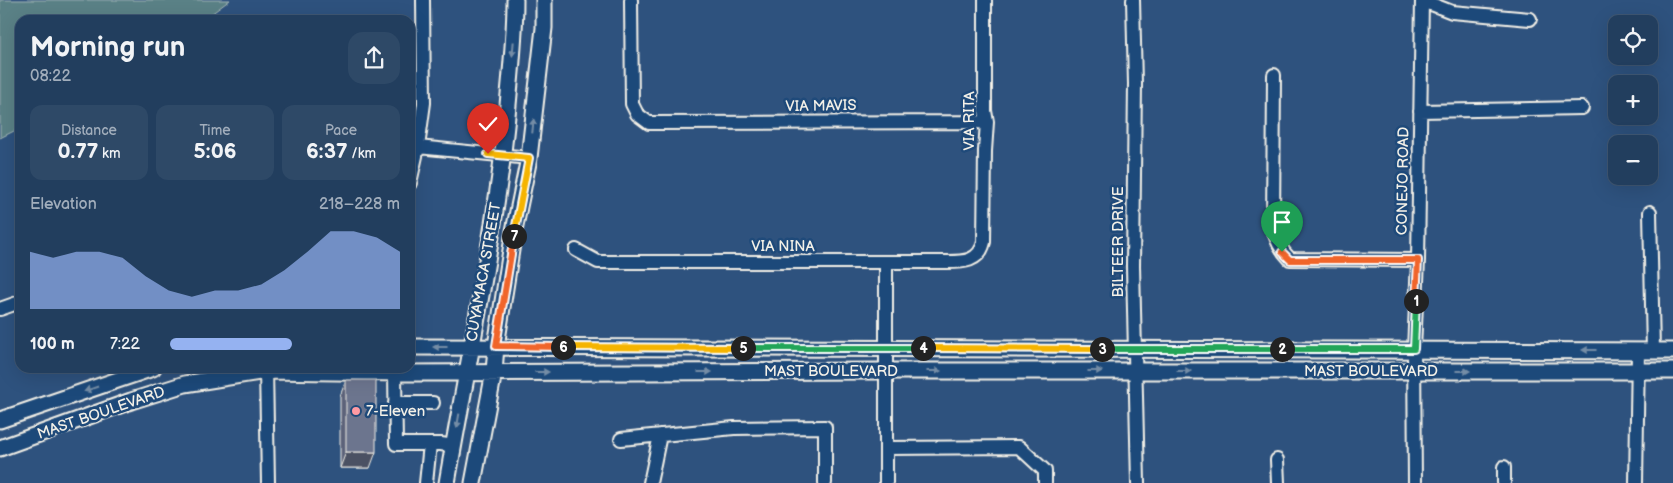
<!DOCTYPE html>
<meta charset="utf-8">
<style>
body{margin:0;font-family:"Balsamiq Sans",sans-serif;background:#2e4967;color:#f1f3f6;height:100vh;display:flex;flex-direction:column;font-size:19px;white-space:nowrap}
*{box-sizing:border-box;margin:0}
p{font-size:16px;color:#a2aebc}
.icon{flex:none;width:28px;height:28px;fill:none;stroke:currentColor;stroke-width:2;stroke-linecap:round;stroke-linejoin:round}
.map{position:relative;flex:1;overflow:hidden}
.drawer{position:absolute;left:15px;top:15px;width:400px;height:358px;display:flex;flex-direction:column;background:#223e5e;border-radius:15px;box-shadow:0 5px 20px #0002,0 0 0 1px #3f5773}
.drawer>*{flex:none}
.controls{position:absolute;left:1608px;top:15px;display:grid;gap:10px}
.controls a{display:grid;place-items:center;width:50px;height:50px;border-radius:10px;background:#223e5e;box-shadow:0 5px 20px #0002,0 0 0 1px #3f5773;font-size:25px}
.pin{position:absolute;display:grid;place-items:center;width:42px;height:42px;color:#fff;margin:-51px -21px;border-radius:50% 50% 50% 0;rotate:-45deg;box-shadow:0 0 5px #0007}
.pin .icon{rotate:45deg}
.km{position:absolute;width:25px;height:25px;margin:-12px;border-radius:50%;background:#222;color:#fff;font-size:14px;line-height:25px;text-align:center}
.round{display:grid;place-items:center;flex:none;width:52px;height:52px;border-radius:15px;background:#2e4967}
.headline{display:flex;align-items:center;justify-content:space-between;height:85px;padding:0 15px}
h1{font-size:28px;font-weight:600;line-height:38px}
.stats{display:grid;grid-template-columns:repeat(3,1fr);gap:8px;height:85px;padding:5px 15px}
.stats div{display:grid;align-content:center;border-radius:12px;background:#2e4967;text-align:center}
.stats b{font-size:21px;font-weight:600}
.stats small{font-size:14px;font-weight:400}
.stats p{font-size:14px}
.chart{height:140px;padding:10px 15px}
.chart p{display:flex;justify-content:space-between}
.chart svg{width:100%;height:90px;margin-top:5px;fill:#95b2f1;opacity:.7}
ul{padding:0 15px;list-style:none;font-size:16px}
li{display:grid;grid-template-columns:80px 60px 1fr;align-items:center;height:38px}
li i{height:12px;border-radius:6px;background:#95b2f1}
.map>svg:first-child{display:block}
.green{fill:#5a8186;stroke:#a7b9b7}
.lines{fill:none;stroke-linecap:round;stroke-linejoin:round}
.minor-casing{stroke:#f4f1e8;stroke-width:16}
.major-casing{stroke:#f4f1e8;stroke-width:19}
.minor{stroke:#1f4a7a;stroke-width:12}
.major{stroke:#1f4a7a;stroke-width:15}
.wall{fill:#5d647a;stroke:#f4f1e8}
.shaded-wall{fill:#4c5163;stroke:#f4f1e8}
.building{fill:#6c748e;stroke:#f4f1e8}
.oneway{fill:#748da6}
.split-1-casing{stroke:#fff;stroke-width:10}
.split-2-casing{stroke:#fff;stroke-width:10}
.split-3-casing{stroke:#fff;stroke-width:10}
.split-4-casing{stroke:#fff;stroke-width:10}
.split-5-casing{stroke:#fff;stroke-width:10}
.split-6-casing{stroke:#fff;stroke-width:10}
.split-7-casing{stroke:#fff;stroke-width:10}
.split-8-casing{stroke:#fff;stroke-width:10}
.split-1{stroke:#f0652b;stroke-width:6}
.split-2{stroke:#22a559;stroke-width:6}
.split-3{stroke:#22a559;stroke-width:6}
.split-4{stroke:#f5b400;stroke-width:6}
.split-5{stroke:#22a559;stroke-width:6}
.split-6{stroke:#f5b400;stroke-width:6}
.split-7{stroke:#f0652b;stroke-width:6}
.split-8{stroke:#f5b400;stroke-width:6}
.poi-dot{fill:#ff9aa2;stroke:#1f4a7a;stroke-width:2}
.labels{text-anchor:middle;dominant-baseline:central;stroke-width:5;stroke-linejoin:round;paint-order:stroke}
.street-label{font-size:15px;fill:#f4f1e8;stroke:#1f4a7a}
.poi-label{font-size:15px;fill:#f4f1e8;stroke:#1f4a7a;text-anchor:start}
</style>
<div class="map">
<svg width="1673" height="483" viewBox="0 0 1673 483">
<rect width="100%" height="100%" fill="#2e527e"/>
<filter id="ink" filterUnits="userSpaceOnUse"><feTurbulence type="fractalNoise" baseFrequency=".02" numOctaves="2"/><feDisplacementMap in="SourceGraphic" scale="10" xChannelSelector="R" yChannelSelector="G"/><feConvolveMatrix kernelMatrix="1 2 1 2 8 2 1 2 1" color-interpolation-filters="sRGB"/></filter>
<g filter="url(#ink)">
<path class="green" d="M 0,0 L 230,0 L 203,20 L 20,20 L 20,128 L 0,138 Z"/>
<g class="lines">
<g class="minor-casing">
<path id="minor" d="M 631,0 L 632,104 L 637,114 L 649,123 L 987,122
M 1133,0 L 1135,84 L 1133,266 L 1138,483
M 1422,2 L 1434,5 L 1452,12 L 1530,19
M 1274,75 L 1273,228 C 1276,241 1281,250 1290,259 L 1418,260
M 1420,111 L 1582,108
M 418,147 L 529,158
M 410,183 L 418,147 L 424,103 L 423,0
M 1650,212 L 1653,351
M 576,250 L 598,262 L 944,262 C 962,262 979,263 984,242 L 985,151 L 987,122 L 985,111 L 985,0
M 886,262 L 886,483
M 0,309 L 20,302
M 266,368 L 268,483
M 395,373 L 396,444 L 441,444 L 454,446
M 395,403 L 433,403
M 621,439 L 734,428 L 825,427 L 825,483
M 886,448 L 1019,447 L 1045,471 L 1045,483
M 1277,460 L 1278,483
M 426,483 L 430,444
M 650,483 L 660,435
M 1415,483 L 1414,349 L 1418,260 L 1422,0
M 1504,483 L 1504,467
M 1636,483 L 1638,351"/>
</g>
<g class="major-casing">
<path id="major" d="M 410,347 L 1673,351
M 0,420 L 153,368
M 0,448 L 131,401 L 185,384 L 266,371 L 401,373 L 886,371 L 1673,371
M 447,483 C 469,354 498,225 509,94 C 512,63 515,32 515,0
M 473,483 L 494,372 L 496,346 L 514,231 L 529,158 L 544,28 L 544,0"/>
</g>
<use href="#minor" class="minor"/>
<use href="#major" class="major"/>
</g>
<path class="wall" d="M 346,380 L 370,468 L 340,468 L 340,396 Z"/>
<path class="shaded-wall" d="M 346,452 L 376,452 L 370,468 L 340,468 Z"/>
<path class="building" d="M 346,380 L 376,380 L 376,452 L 346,452 Z"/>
<defs><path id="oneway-solid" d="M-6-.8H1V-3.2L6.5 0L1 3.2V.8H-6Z" transform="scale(1.25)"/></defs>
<g class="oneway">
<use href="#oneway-solid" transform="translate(513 49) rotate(95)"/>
<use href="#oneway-solid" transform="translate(533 126) rotate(-84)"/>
<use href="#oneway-solid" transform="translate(440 347) rotate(180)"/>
<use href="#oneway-solid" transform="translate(1589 350) rotate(-180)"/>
<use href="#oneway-solid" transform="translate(934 371)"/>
<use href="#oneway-solid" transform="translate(1095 371)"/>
<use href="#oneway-solid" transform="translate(1184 371)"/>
<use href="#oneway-solid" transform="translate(1463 371)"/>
<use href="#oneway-solid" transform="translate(542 372)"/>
<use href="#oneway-solid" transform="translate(705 372)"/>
<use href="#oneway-solid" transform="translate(91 389) rotate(161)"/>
<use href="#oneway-solid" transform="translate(458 421) rotate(100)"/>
</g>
</g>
<g class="lines" filter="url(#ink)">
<g class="split-1-casing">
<path id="split-1" d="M 1282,252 L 1290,260 L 1418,260 L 1416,301"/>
</g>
<g class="split-2-casing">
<path id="split-2" d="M 1282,349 L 1414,349 L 1416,301"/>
</g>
<g class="split-3-casing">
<path id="split-3" d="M 1102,349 L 1282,349"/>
</g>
<g class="split-4-casing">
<path id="split-4" d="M 923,348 L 1102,349"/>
</g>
<g class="split-5-casing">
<path id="split-5" d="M 743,348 L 923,348"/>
</g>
<g class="split-6-casing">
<path id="split-6" d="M 563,347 L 743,348"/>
</g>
<g class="split-7-casing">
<path id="split-7" d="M 514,236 L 496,346 L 563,347"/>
</g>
<g class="split-8-casing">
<path id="split-8" d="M 488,154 L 529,158 L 514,236"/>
</g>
<use href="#split-1" class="split-1"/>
<use href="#split-2" class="split-2"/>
<use href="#split-3" class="split-3"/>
<use href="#split-4" class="split-4"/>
<use href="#split-5" class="split-5"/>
<use href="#split-6" class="split-6"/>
<use href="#split-7" class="split-7"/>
<use href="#split-8" class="split-8"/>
</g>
<circle class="poi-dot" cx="356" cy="411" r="5"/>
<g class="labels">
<g class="street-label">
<text transform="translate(821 106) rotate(-1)">VIA MAVIS</text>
<text transform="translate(969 121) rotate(-90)">VIA RITA</text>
<text transform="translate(1403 181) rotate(-89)">CONEJO ROAD</text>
<text transform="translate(1118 242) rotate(-90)">BILTEER DRIVE</text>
<text x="783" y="246">VIA NINA</text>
<text transform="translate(484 272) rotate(-80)">CUYAMACA STREET</text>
<text x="831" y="371">MAST BOULEVARD</text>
<text x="1371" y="371">MAST BOULEVARD</text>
<text transform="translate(101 413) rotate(-19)">MAST BOULEVARD</text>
</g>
<g class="poi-label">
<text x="366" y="411">7-Eleven</text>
</g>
</g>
</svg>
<div class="controls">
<a><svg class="icon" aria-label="locate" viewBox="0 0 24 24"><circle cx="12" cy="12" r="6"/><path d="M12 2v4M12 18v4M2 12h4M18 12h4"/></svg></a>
<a>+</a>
<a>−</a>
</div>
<div class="pin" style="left:1282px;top:252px;background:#1e9e55"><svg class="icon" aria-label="arrive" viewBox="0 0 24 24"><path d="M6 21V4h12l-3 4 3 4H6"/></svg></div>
<div class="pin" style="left:488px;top:154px;background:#d93025"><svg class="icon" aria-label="check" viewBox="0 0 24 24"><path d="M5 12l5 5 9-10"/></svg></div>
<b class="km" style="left:1416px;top:301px">1</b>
<b class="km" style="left:1282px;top:349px">2</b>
<b class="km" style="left:1102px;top:349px">3</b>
<b class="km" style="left:923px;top:348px">4</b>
<b class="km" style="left:743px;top:348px">5</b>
<b class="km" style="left:563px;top:347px">6</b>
<b class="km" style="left:514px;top:236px">7</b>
<section class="drawer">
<div class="headline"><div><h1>Morning run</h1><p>08:22</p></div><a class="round"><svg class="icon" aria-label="share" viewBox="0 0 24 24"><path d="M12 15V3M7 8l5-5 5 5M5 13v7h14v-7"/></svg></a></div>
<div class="stats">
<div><p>Distance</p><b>0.77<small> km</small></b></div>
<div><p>Time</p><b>5:06</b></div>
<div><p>Pace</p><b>6:37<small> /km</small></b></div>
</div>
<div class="chart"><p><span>Elevation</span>218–228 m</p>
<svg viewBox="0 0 160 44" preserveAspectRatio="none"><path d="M0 44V16L10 19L20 16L30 16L40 19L50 28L60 35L70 38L80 35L90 35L100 32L110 25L120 16L130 6L140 6L150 9L160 16V44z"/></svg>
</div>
<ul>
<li><b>100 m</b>7:22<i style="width:53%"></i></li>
</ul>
</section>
</div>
